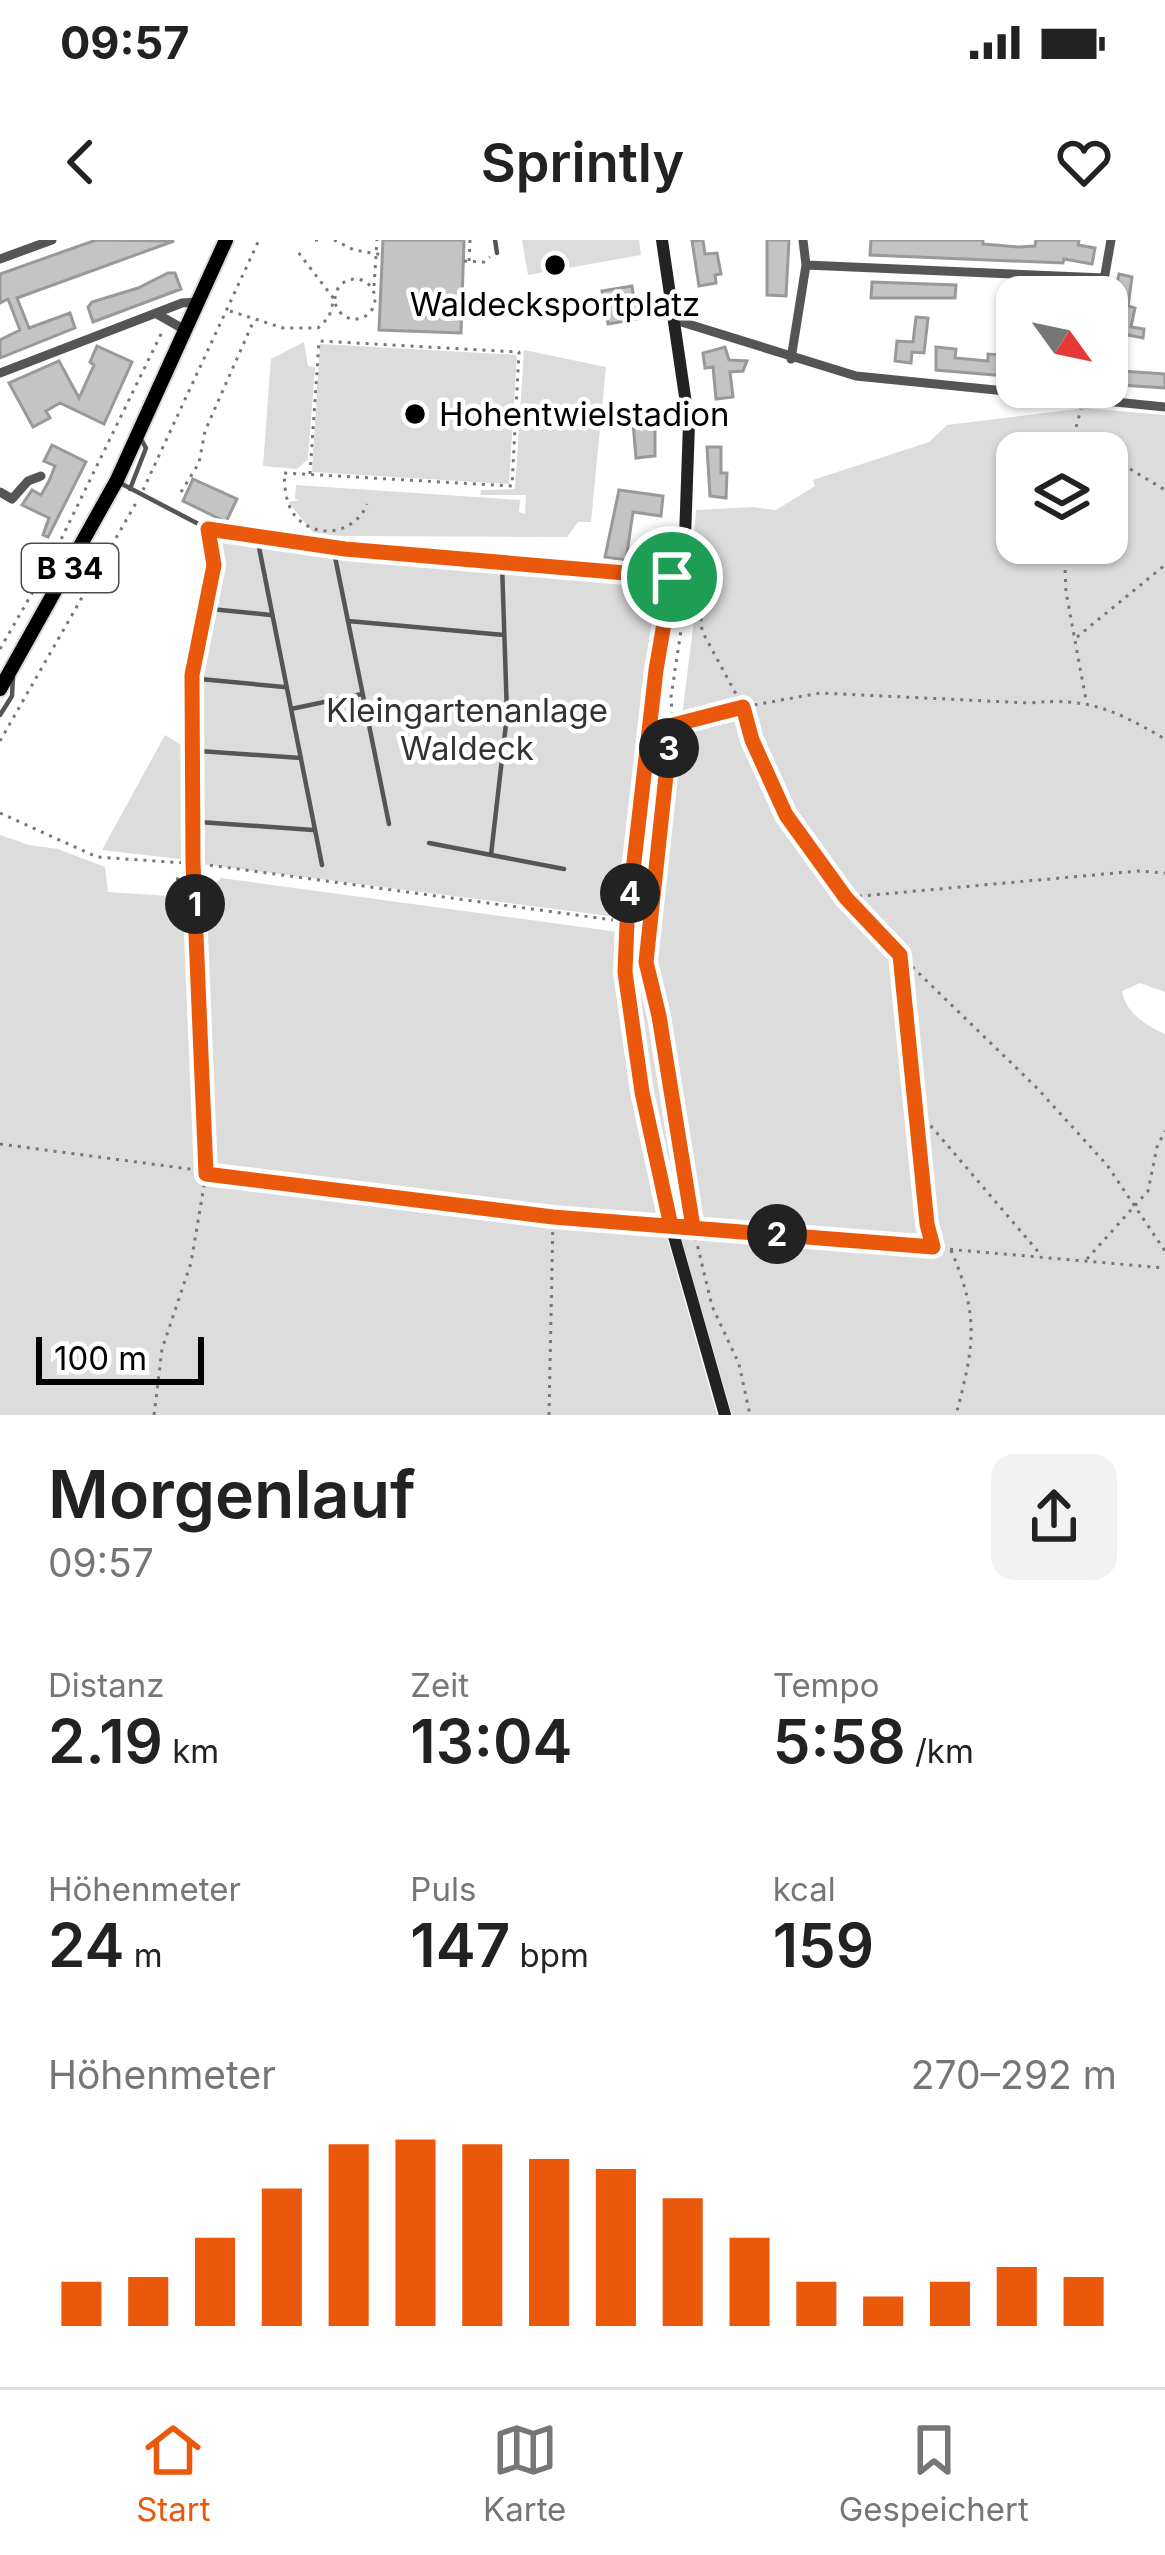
<!DOCTYPE html>
<html lang="de">
<meta charset="utf-8">
<style>
body{margin:0;font-family:Inter,sans-serif;background:#f2f2f2;color:#222;height:100vh;display:flex;flex-direction:column;font-size:45px;white-space:nowrap}
*{box-sizing:border-box;margin:0}
p{font-size:39px;color:#767676}
.icon{flex:none;width:66px;height:66px;fill:none;stroke:currentColor;stroke-width:2;stroke-linecap:round;stroke-linejoin:round}
.map{position:relative;height:1175px;overflow:hidden}
.sheet{display:flex;flex-direction:column;background:#fff;flex:1}
.sheet>*{flex:none}
.needle{width:78px;rotate:123deg}
.tools{position:absolute;left:996px;top:36px;display:grid;gap:24px}
.tools a{display:grid;place-items:center;width:132px;height:132px;border-radius:24px;background:#fff;box-shadow:0 3px 9px #0004;font-size:60px}
.scale{position:absolute;left:36px;bottom:30px;width:168px;box-sizing:border-box;padding-left:12px;border:6px solid #000;border-top:0;font-size:33px;line-height:42px;white-space:nowrap;color:#000;-webkit-text-stroke:9px #fff;paint-order:stroke}
.pin{position:absolute;display:grid;place-items:center;width:102px;height:102px;color:#fff;margin:-51px;border:6px solid #fff;border-radius:50%;box-shadow:0 3px 12px #0007}
.km{position:absolute;width:60px;height:60px;margin:-30px;border-radius:50%;background:#222;color:#fff;font-size:33px;line-height:60px;text-align:center}
.round{display:grid;place-items:center;flex:none;width:126px;height:126px;border-radius:24px;background:#f2f2f2}
.headline{display:flex;align-items:center;justify-content:space-between;height:204px;padding:0 48px}
h1{font-size:66px;font-weight:600;line-height:90px}
.figures{display:grid;grid-template-columns:repeat(3,1fr);gap:18px;height:204px;padding:12px 48px}
.figures div{display:grid;align-content:center}
.figures b{font-size:60px;font-weight:600}
.figures small{font-size:33px;font-weight:400}
.figures p{font-size:33px}
.chart{height:336px;padding:24px 48px}
.chart p{display:flex;justify-content:space-between}
.chart svg{width:100%;height:216px;margin-top:12px;stroke:#ea580c;stroke-width:6}
.status{display:flex;justify-content:space-between;align-items:center;height:84px;padding:0 60px;background:#fff;direction:ltr}
.status svg{height:33px;fill:currentColor}
header{display:flex;justify-content:space-between;align-items:center;height:156px;padding:0 48px;background:#fff;font-size:54px;font-weight:600}
.tab-bar{display:flex;justify-content:space-around;align-items:center;height:168px;border-top:3px solid #e0e0e0;background:#fff;font-size:33px;color:#767676}
.tab-bar a{display:grid;justify-items:center;gap:6px}
.tab-bar .active{color:#ea580c}
.map>svg:first-child{display:block}
.green{fill:#dcdcdc;fill-rule:evenodd}
.building{fill:#c4c4c4;stroke:#999;stroke-width:3}
.lines{fill:none;stroke-linecap:round;stroke-linejoin:round}
.primary-casing{stroke:#dbdbdb;stroke-width:18}
.path{stroke:#777;stroke-width:3;stroke-dasharray:3 6;stroke-linecap:butt}
.service{stroke:#555;stroke-width:4.5}
.minor{stroke:#555;stroke-width:9}
.secondary{stroke:#222;stroke-width:12}
.primary{stroke:#000;stroke-width:14}
.route-casing{stroke:#fff;stroke-width:24}
.route{stroke:#ea580c;stroke-width:15}
.poi-dot{fill:#000;stroke:#fff;stroke-width:4.5}
.labels{text-anchor:middle;dominant-baseline:central;stroke-width:9;stroke-linejoin:round;paint-order:stroke}
.shield{fill:#fff;stroke:#4c4c4c;stroke-width:3}
.shield-label{font-size:30px;font-weight:bold;fill:#000}
.poi-label{font-size:33px;fill:#000;stroke:#fff}
.park-label{font-size:33px;fill:#333;stroke:#fff}
</style>
<div class="status"><b>09:57</b><svg viewBox="0 0 49 12"><path d="M0 12V9h3v3zM5 12V6h3v6zM10 12V3h3v9zM15 12V0h3v12zM26 1h20v11H26zM47 4h2v5h-2z"/></svg></div>
<header><svg class="icon" aria-label="back" viewBox="0 0 24 24"><path d="M15 5l-7 7 7 7"/></svg>Sprintly<svg class="icon" aria-label="heart" viewBox="0 0 24 24"><path d="M12 20l-8-8c-3-5 5-10 8-4 3-6 11-1 8 4z"/></svg></header>
<div class="map">
<svg width="1165" height="1175" viewBox="0 0 1165 1175">
<rect width="100%" height="100%" fill="#fff"/>
<path class="green" d="M 522,0 L 639,0 L 641,15 L 528,35 Z
M 304,102 L 308,126 L 315,127 L 308,219 L 297,229 L 263,226 L 271,119 Z
M 320,104 L 517,115 L 509,244 L 312,232 Z
M 524,110 L 606,127 L 591,282 L 578,282 L 567,297 L 348,296 L 315,295 L 288,262 L 300,260 L 295,259 L 296,245 L 520,260 L 519,272 L 525,274 L 526,255 L 480,255 L 481,250 L 515,249 Z
M 1084,168 L 1165,175 L 1165,752 L 1140,743 L 1122,751 C 1126,773 1145,785 1165,794 L 1165,1175 L 732,1175 L 679,992 L 690,991 L 687,979 L 674,977 L 645,809 L 639,727 L 657,721 L 656,683 L 698,348 L 692,327 L 696,270 L 752,267 L 776,270 L 815,246 L 813,240 L 929,202 L 947,185 ZM 1017,213 L 1107,213 L 1107,303 L 1017,303 Z
M 233,293 L 345,309 L 645,334 L 662,342 L 617,677 L 193,623 L 192,435 L 218,308 Z
M 165,495 L 186,508 L 188,620 L 102,610 Z
M 0,595 L 29,605 L 58,609 L 105,627 L 108,652 L 199,658 L 221,638 L 619,692 L 625,808 L 662,980 L 717,1175 L 0,1175 Z"/>
<path class="building" d="M 96,0 L 174,1 L 17,58 L 29,88 L 70,73 L 75,88 L 0,118 L 0,100 L 20,90 L 8,59 L 0,63 L 0,34 Z
M 383,0 L 464,0 L 461,93 L 379,90 Z
M 703,0 L 705,14 L 717,13 L 721,34 L 715,35 L 716,43 L 699,46 L 692,1 Z
M 767,0 L 789,0 L 786,56 L 767,55 Z
M 871,0 L 983,0 L 983,4 L 1019,7 L 1035,6 L 1036,0 L 1079,0 L 1078,5 L 1095,8 L 1092,24 L 1064,19 L 1063,23 L 870,15 Z
M 168,33 L 175,33 L 181,49 L 93,82 L 88,67 L 92,62 L 138,48 Z
M 1119,34 L 1132,37 L 1128,66 L 1135,68 L 1131,87 L 1144,89 L 1143,98 L 1123,94 L 1119,115 L 1107,113 L 1108,81 Z
M 872,42 L 956,45 L 955,58 L 871,58 Z
M 632,46 L 637,79 L 608,84 L 602,51 Z
M 916,77 L 928,78 L 924,113 L 912,112 L 911,123 L 895,121 L 897,101 L 913,102 Z
M 97,106 L 132,122 L 104,184 L 60,163 L 46,171 L 50,178 L 33,187 L 9,143 L 59,121 L 79,158 L 94,125 L 90,122 Z
M 725,107 L 729,120 L 747,121 L 743,131 L 730,132 L 733,157 L 716,159 L 713,127 L 705,128 L 703,113 Z
M 936,107 L 956,109 L 955,118 L 988,121 L 988,114 L 1001,115 L 1000,120 L 1017,122 L 1017,137 L 936,130 Z
M 1107,130 L 1165,134 L 1165,148 L 1107,144 Z
M 655,169 L 655,216 L 636,218 L 632,171 Z
M 52,205 L 86,222 L 48,297 L 43,295 L 49,278 L 22,265 L 32,250 L 41,255 L 49,241 L 55,226 L 44,221 Z
M 707,207 L 721,207 L 721,233 L 727,233 L 726,258 L 710,256 Z
M 193,239 L 237,259 L 226,282 L 183,261 Z
M 619,250 L 663,256 L 661,276 L 633,272 L 626,320 L 605,317 Z"/>
<g class="lines">
<g class="primary-casing">
<path id="primary" d="M 0,449 L 117,240 L 226,0"/>
</g>
<path class="path" d="M 315,0 L 320,0
M 334,0 L 354,10 L 383,15
M 464,21 L 484,22 L 490,17
M 469,21 L 470,0
M335 59a20 20 0 1 1 40 0a20 20 0 1 1-40 0Z
M 374,46 L 377,0
M 230,71 L 283,88 L 318,88 L 329,77 L 334,59 L 298,12
M 1072,197 L 1104,213
M 1069,213 L 1081,169
M 1107,215 L 1165,250
M 310,234 L 319,101 L 519,112 L 512,246 L 284,233 C 285,246 285,261 293,273 C 313,301 355,295 367,264
M 143,250 L 259,0
M 181,252 L 199,223 L 205,191 L 254,80
M 1064,303 L 1066,352 L 1086,460
M 689,326 L 698,347 L 702,391 L 743,467 L 753,501 L 786,576 L 811,612 L 846,658 L 900,715 L 1036,847 L 1107,925 L 1165,1011
M 690,330 L 671,457 L 673,485 L 646,723 L 659,776 L 693,987 L 712,1066 L 739,1124 L 750,1175
M 1077,397 L 1165,325
M 0,409 L 50,322 L 163,90
M 676,485 L 743,467 L 820,453 L 1029,463 C 1088,457 1115,470 1165,499
M 0,501 L 136,263
M 0,573 L 97,617 L 185,623
M 201,624 L 613,680
M 176,639 L 192,637
M 850,657 L 1138,631 L 1165,633
M 901,717 L 927,984 L 933,1006
M 919,872 L 1041,1015
M 0,904 L 553,977 L 659,985
M 681,986 L 1165,1028
M 951,1010 C 980,1078 974,1106 956,1175
M 1087,1019 L 1148,951 L 1157,907 L 1165,891
M 154,1175 L 162,1109 L 191,1023 L 206,934 L 193,631
M 549,1175 L 553,978"/>
<path class="service" d="M 495,0 L 497,13
M 122,244 L 208,289 L 345,309 L 672,337
M 130,249 L 146,208 L 141,199
M 257,297 L 322,625
M 333,307 L 389,584
M 211,369 L 271,375
M 348,381 L 504,395
M 200,439 L 284,447
M 291,469 L 362,454
M 0,475 L 12,456 L 13,437
M 199,511 L 301,518
M 199,582 L 313,590
M 429,603 L 564,629
M 491,615 L 507,475 L 502,324
M 193,623 L 192,435 L 215,325 L 209,290"/>
<path class="minor" d="M 0,19 L 52,0
M 806,25 L 1104,38
M 1101,57 L 1111,0
M 157,74 L 185,90
M 675,80 L 856,136 L 1165,167
M 791,119 L 806,25 L 803,0
M 0,133 L 182,63 L 198,62
M 0,252 L 12,259 L 28,241 L 41,236"/>
<path class="secondary" d="M 662,0 L 689,184 L 685,298 L 666,365 L 656,430 L 627,683 L 625,732 L 642,852 L 671,986 L 725,1175"/>
<use href="#primary" class="primary"/>
</g>
<g class="lines">
<g class="route-casing">
<path id="route" d="M 672,337 L 345,309 L 208,289 L 214,325 L 192,435 L 193,623 L 206,934 L 553,977 L 933,1007 L 927,984 L 900,715 L 846,658 L 786,575 L 752,500 L 743,467 L 673,485 L 670,498 L 646,722 L 659,776 L 693,987 L 671,986 L 642,852 L 625,732 L 627,683 L 656,430 L 672,337"/>
</g>
<use href="#route" class="route"/>
</g>
<g class="poi-dot">
<circle cx="555" cy="25" r="12"/>
<circle cx="415" cy="174" r="12"/>
</g>
<g class="labels">
<rect class="shield" x="22" y="304" width="96" height="48" rx="9"/>
<g class="shield-label">
<text x="70" y="328">B 34</text>
</g>
<g class="poi-label">
<text x="555" y="64">Waldecksportplatz</text>
<text x="439" y="174" text-anchor="start">Hohentwielstadion</text>
</g>
<g class="park-label">
<text x="467" y="470">Kleingartenanlage<tspan x="467" dy="38">Waldeck</tspan></text>
</g>
</g>
</svg>
<div class="tools">
<a><svg class="needle" viewBox="-14 -14 28 28"><path d="M0-13l5 13h-10z" fill="#e53935"/><path d="M0 13l5-13h-10z" fill="#767676"/></svg></a>
<a><svg class="icon" aria-label="layers" viewBox="0 0 24 24"><path d="M12 4l9 5-9 5-9-5zM3 14l9 5 9-5"/></svg></a>
</div>
<div class="scale">100 m</div>
<div class="pin" style="left:672px;top:337px;background:#1e9e55"><svg class="icon" aria-label="arrive" viewBox="0 0 24 24"><path d="M6 21V4h12l-3 4 3 4H6"/></svg></div>
<b class="km" style="left:195px;top:664px">1</b>
<b class="km" style="left:777px;top:994px">2</b>
<b class="km" style="left:669px;top:508px">3</b>
<b class="km" style="left:630px;top:653px">4</b>
</div>
<section class="sheet">
<div class="headline"><div><h1>Morgenlauf</h1><p>09:57</p></div><a class="round"><svg class="icon" aria-label="share" viewBox="0 0 24 24"><path d="M12 15V3M7 8l5-5 5 5M5 13v7h14v-7"/></svg></a></div>
<div class="figures">
<div><p>Distanz</p><b>2.19<small> km</small></b></div>
<div><p>Zeit</p><b>13:04</b></div>
<div><p>Tempo</p><b>5:58<small> /km</small></b></div>
</div>
<div class="figures">
<div><p>Höhenmeter</p><b>24<small> m</small></b></div>
<div><p>Puls</p><b>147<small> bpm</small></b></div>
<div><p>kcal</p><b>159</b></div>
</div>
<div class="chart"><p><span>Höhenmeter</span>270–292 m</p>
<svg viewBox="0 0 160 44" preserveAspectRatio="none"><path d="M5 44V35M15 44V34M25 44V26M35 44V16M45 44V7M55 44V6M65 44V7M75 44V10M85 44V12M95 44V18M105 44V26M115 44V35M125 44V38M135 44V35M145 44V32M155 44V34"/></svg>
</div>
</section>
<nav class="tab-bar">
<a class="active"><svg class="icon" aria-label="home" viewBox="0 0 24 24"><path d="M3 11l9-7 9 7M6 9v11h12V9"/></svg>Start</a>
<a><svg class="icon" aria-label="map" viewBox="0 0 24 24"><path d="M3 6l6-2 6 2 6-2v14l-6 2-6-2-6 2zM9 4v14M15 6v14"/></svg>Karte</a>
<a><svg class="icon" aria-label="saved" viewBox="0 0 24 24"><path d="M7 4h10v16l-5-4-5 4z"/></svg>Gespeichert</a>
</nav>
